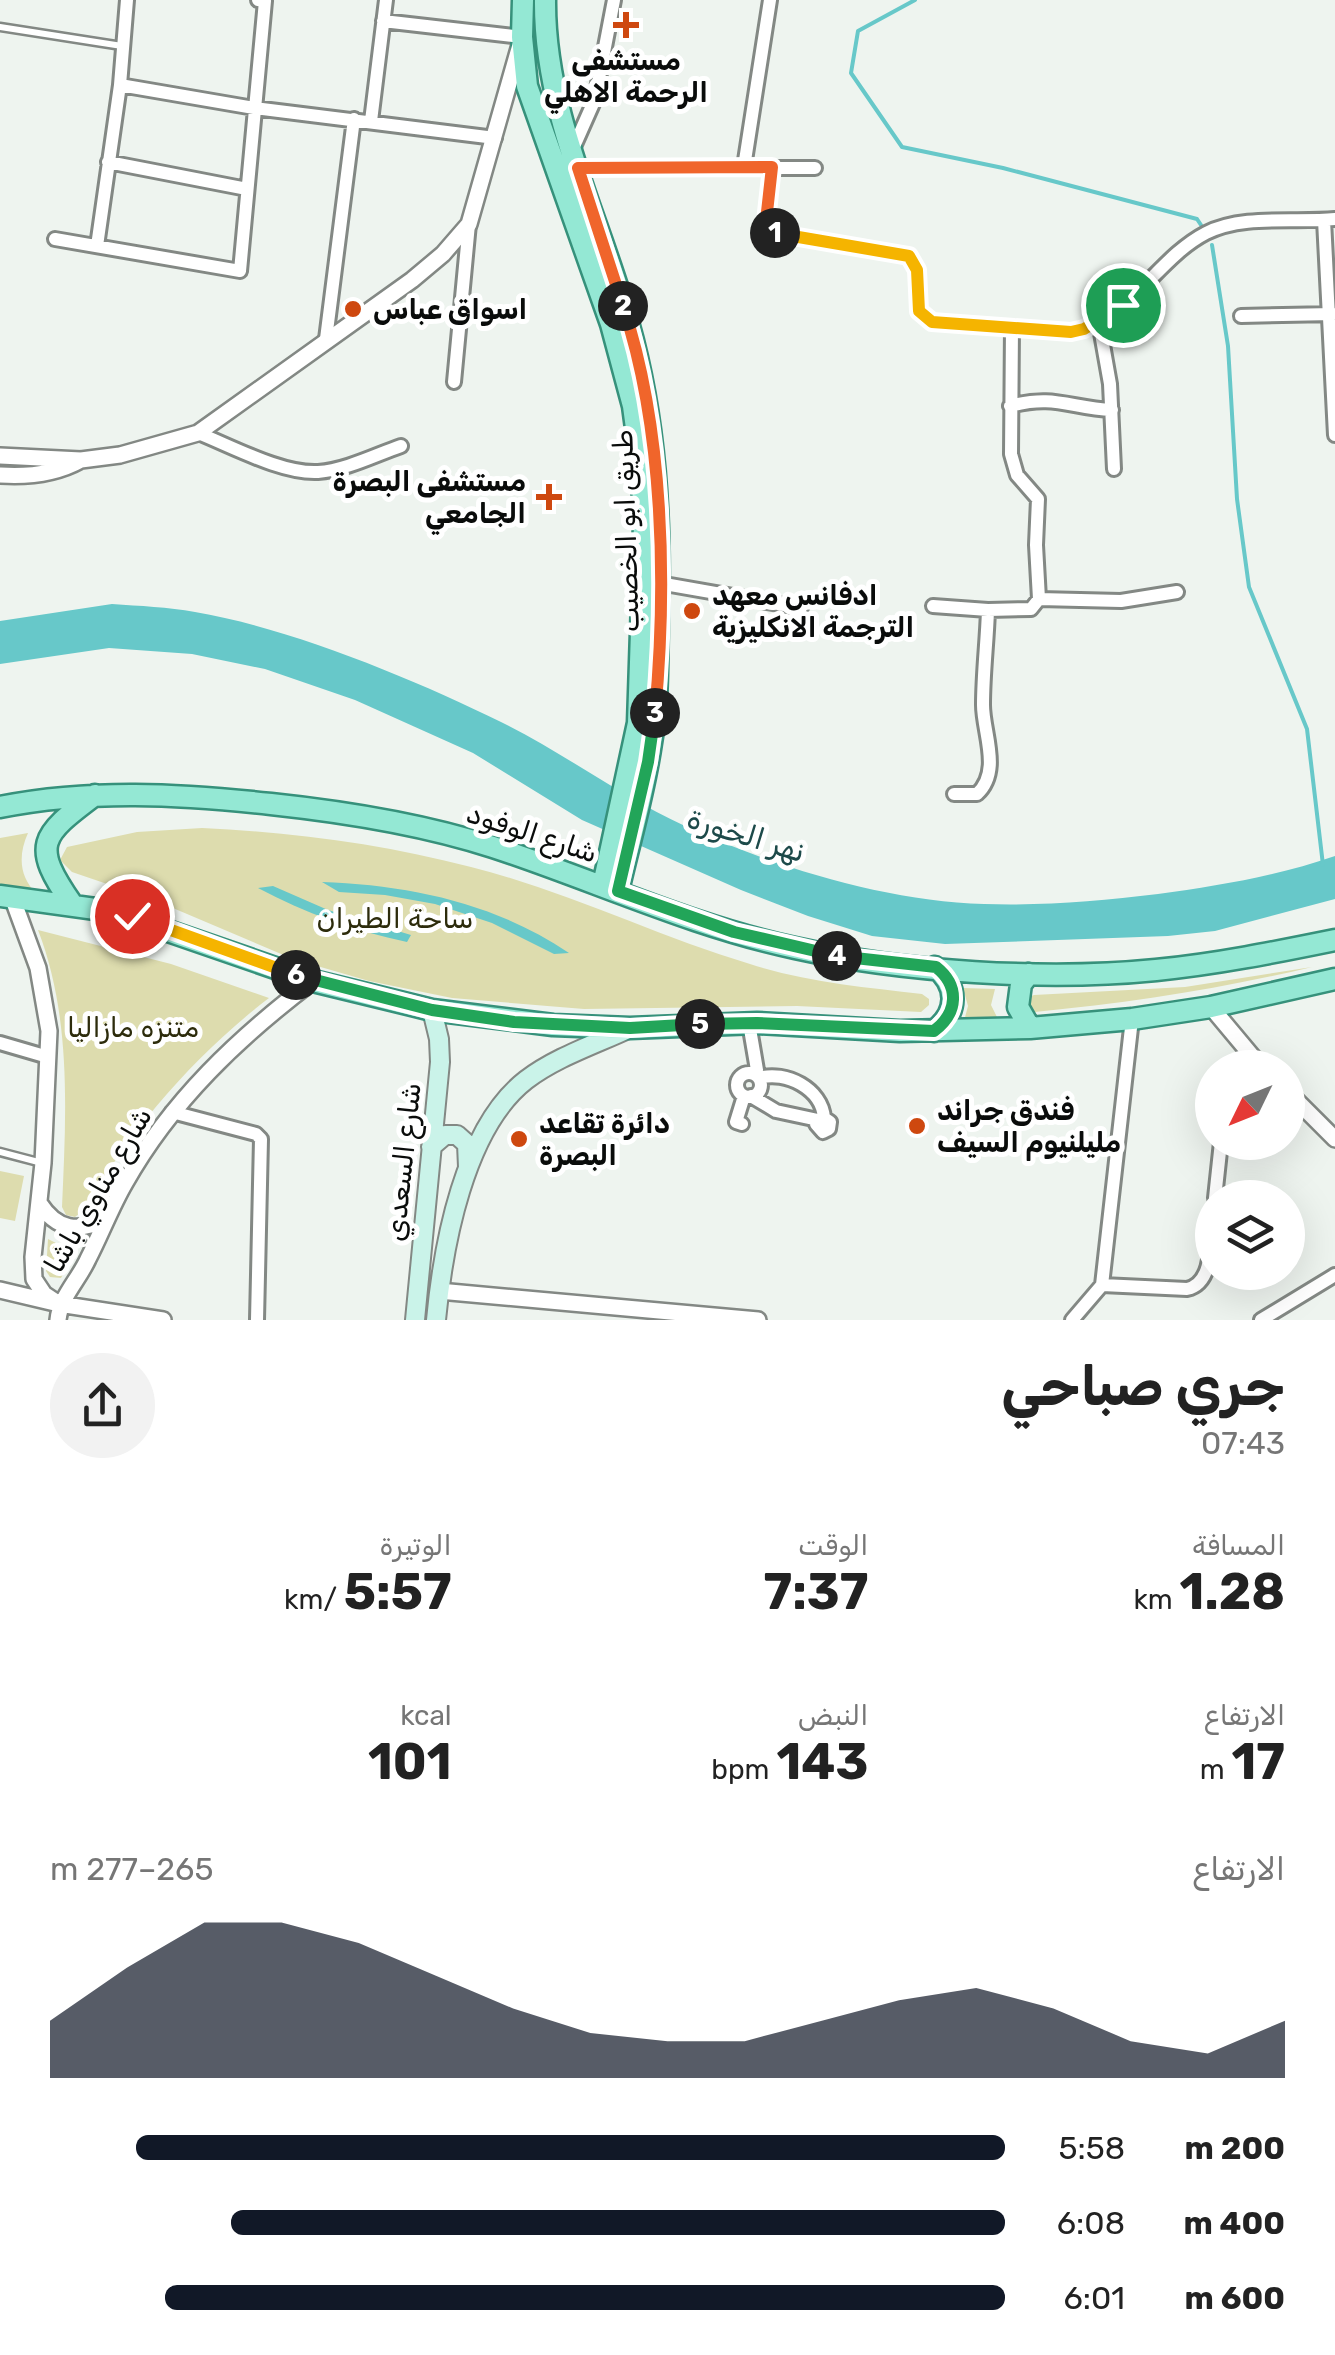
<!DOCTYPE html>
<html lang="ar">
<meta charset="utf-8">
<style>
body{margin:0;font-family:Rubik,Vazirmatn,sans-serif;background:#f2f2f2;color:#222;direction:rtl;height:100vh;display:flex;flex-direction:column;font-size:38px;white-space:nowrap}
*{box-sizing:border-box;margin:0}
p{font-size:32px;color:#767676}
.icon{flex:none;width:55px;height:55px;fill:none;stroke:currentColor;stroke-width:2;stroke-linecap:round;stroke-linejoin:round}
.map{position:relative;height:1320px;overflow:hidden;direction:ltr}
.sheet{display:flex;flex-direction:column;background:#fff;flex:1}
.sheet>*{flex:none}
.needle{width:65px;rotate:227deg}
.tools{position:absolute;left:1195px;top:1050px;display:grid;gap:20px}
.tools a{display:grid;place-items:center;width:110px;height:110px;border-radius:50%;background:#fff;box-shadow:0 10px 40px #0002;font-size:50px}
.pin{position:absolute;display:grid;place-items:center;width:85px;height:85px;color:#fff;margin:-42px;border:5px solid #fff;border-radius:50%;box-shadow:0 2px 10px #0007}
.km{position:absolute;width:50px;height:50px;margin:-25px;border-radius:50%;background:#222;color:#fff;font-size:28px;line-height:50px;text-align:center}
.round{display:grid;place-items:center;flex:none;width:105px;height:105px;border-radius:52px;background:#f2f2f2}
.overview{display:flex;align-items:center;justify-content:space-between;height:170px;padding:0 50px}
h1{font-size:55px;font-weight:700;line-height:75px}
.stats{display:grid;grid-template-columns:repeat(3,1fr);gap:15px;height:170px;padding:10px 50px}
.stats div{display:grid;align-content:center}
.stats b{font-size:50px;font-weight:700}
.stats small{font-size:28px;font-weight:400}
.stats p{font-size:28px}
.chart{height:280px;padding:20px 50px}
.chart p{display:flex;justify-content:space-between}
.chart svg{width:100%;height:180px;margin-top:10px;fill:#111827;opacity:.7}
ul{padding:0 50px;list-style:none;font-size:32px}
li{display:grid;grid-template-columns:160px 120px 1fr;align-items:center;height:75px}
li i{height:25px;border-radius:12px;background:#111827}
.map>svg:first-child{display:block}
.green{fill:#dddcae}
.water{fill:#67c8c9}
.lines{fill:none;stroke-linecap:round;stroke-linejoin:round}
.stream{stroke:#67c8c9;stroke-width:4}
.service-casing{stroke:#838884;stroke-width:11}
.minor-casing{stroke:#838884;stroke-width:18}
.tertiary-casing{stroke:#838884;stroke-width:20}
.secondary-casing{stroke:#838884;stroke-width:22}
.primary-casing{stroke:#36917b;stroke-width:25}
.service{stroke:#fff;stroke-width:6}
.minor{stroke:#fff;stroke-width:12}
.tertiary{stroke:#fff;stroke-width:15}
.secondary{stroke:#caf3e9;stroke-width:18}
.primary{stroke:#94e8d4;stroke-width:20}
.split-1-casing{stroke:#fff;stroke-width:20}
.split-2-casing{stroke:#fff;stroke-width:20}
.split-3-casing{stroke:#fff;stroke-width:20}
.split-4-casing{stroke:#fff;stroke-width:20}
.split-5-casing{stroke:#fff;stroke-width:20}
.split-6-casing{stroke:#fff;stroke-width:20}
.split-7-casing{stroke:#fff;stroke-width:20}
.split-1{stroke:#f5b400;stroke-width:12}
.split-2{stroke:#f0652b;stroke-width:12}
.split-3{stroke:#f0652b;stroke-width:12}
.split-4{stroke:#22a559;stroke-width:12}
.split-5{stroke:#22a559;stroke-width:12}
.split-6{stroke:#22a559;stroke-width:12}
.split-7{stroke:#f5b400;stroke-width:12}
.poi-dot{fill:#ce480f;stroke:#fff;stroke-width:4}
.labels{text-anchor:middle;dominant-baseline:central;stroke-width:10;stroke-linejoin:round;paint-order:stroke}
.poi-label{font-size:28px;font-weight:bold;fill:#0a0c0b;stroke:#fff;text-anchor:start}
.street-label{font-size:28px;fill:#0a0c0b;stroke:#fff}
.park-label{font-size:28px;fill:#2d2c0c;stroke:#fff}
.water-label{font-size:30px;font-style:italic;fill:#1d4a4a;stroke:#fff}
</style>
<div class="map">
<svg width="1335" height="1320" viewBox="0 0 1335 1320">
<rect width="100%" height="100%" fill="#eef4ef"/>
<path class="green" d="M 202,828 C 292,832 383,844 471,867 C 567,891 656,936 750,964 C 806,982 864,987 922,994 L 929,999 L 929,1005 L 921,1012 L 797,1006 L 584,1009 L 452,998 L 369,981 L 293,959 L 154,900 L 72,872 L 60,860 L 67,847 L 137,832 Z
M 28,833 C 18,855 19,877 37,894 L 0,888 L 0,838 Z
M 38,930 L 171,964 L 269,998 C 196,1054 131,1128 85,1209 L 75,1217 L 66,1215 L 62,1207 C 66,1115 72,1018 38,930 Z
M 1312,967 C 1220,989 1128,1003 1035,1012 L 1027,1006 L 1029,997 L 1034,995 L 1185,987 Z
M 963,988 L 995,989 L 991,1005 L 998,1019 L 964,1021 L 968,1006 Z
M 0,1171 L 24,1176 L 15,1221 L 0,1218 Z
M 48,1239 L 62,1246 L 78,1247 L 61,1278 L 50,1277 L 46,1271 Z"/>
<path class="water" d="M 112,604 C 140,606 168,607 195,612 C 290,628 414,679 501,722 C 564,753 622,797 685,826 C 774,867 886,901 984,904 C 1042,906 1100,901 1158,894 C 1218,886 1277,876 1335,856 L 1335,899 L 1215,931 L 1168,936 L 945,944 L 872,936 L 808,916 L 741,890 L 582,820 L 473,753 L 355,700 L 265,669 L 192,654 L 109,648 L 0,664 L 0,621 Z
M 322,882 C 409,885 495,903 569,953 L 554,954 L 492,923 L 435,904 L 385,895 L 339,892 Z
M 273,886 L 328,910 L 411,935 L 407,942 C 355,931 305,913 258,888 Z"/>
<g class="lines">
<path class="stream" d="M 915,0 L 858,31 L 851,73 L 902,147 L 1003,168 L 1197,219 L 1201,225
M 1212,245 L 1228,346 L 1237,499 L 1249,587 L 1307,729 L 1323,865"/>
<g class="service-casing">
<path id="service" d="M 0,27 L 122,46
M 0,1152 L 42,1163"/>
</g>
<g class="minor-casing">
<path id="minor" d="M 383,21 L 522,37
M 120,85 L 254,108 L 495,138
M 371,121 L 386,0
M 572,151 L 595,99 L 614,0
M 108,162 L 247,189
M 744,167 L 770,0
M 772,167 L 766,221 L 768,228 L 780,234 L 909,256 L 917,270 L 919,311 L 932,322 L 1071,332 C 1130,320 1156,259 1206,233 C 1243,214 1294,223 1335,219
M 578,168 L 815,168
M 1324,220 L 1335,435
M 55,239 L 240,271 L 265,1 L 258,0
M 97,246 L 120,85 L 127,0
M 1241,316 L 1333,314
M 1099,322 L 1110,384 L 1114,469
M 326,339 L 354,119
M 454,382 L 469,224
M 1010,406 C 1054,394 1070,408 1112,410
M 198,433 C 231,446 282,474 318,472 C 346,470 375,455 401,446
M 659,583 L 801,608
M 1039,599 L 1121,601 L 1177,592
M 933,606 L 988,610 L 1031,609 L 1039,599 L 1036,545 L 1038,499 L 1017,475 L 1011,454 L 1012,327
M 954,794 L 977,794 C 1002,771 983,733 983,705 C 983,673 987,642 988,610
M 749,1023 L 757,1070 L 754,1074
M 0,1043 L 48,1057
M737 1085a12 12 0 1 1 24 0a12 12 0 1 1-24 0Z
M 759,1078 C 786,1070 822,1089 824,1118 L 830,1122 L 829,1129 L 823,1132 L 816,1124 L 824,1118
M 751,1096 L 776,1111 L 818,1120
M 172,1112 L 256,1134 L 261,1139 L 257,1320
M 742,1124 L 736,1122 L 744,1096
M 1215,1198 L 1221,1142
M 1102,1285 L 1187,1289 C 1215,1283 1210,1239 1212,1216
M 1072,1320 L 1102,1285 L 1132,1019
M 1261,1320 L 1335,1275"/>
</g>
<g class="tertiary-casing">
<path id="tertiary" d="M 0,456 L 81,460 L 120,455 L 198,433 L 412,280 L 443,254 L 469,224 L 520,45
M 0,475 C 29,477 56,474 81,460
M 12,897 L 38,968 L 49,1031 L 43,1163 L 33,1257 L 34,1279 L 44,1294 L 59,1304
M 1211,1007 L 1262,1068
M 1288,1092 L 1335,1139
M 40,1204 C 57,1230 78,1233 106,1219
M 0,1290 L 59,1304 L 163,1320
M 439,1291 L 758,1320
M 58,1320 C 60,1297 78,1281 88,1259 C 101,1234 111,1207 125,1183 C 171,1101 239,1037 313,981"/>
</g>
<g class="secondary-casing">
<path id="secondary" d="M 431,1147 L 445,1135 L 457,1135 L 467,1144 L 468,1167
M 415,1320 L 440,1062 L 439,1039 L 432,1010
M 436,1320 C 443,1246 464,1128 526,1080 C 556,1057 596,1044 630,1028"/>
</g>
<g class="primary-casing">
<path id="primary" d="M 523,0 L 522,37 L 527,86 L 611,324 L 633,406 L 642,473 L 644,540 L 638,723 L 603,885
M 545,0 C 544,113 598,215 628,322 C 656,421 661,519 658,622 C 657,662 658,703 651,743 C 644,793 629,842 618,891
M 0,807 C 91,789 179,794 271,804 C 346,812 422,824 493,847 C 594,880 691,926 795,948 C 903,972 1046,981 1156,970 C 1217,964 1276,952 1335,940
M 0,896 L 110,911 L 313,981 L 432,1010 L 553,1025 L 630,1028 L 757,1023 L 900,1031 L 1030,1028 L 1132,1019 L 1211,1007 L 1335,979
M 72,904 C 31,845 40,836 95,795
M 1029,974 L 1021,984 L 1018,1007 L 1030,1028
M 934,1031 C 958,1013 959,986 935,967"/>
</g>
<use href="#service" class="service"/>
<use href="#minor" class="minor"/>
<use href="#tertiary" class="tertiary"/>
<use href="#secondary" class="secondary"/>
<use href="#primary" class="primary"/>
</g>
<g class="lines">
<g class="split-1-casing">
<path id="split-1" d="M 775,233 L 909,256 L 917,270 L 919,311 L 932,322 L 1071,332 L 1084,329 L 1123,305"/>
</g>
<g class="split-2-casing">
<path id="split-2" d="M 623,306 L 578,168 L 772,167 L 766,221 L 775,233"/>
</g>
<g class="split-3-casing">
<path id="split-3" d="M 623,306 C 664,429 667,585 655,713"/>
</g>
<g class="split-4-casing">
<path id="split-4" d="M 655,713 L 648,762 L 618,891 L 734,932 L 837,956"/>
</g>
<g class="split-5-casing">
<path id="split-5" d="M 700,1024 L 757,1023 L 934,1031 C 958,1013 960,986 936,967 L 837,956"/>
</g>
<g class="split-6-casing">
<path id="split-6" d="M 296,975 L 432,1010 L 514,1022 L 630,1028 L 700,1024"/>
</g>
<g class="split-7-casing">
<path id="split-7" d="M 132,916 L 296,975"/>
</g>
<use href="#split-1" class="split-1"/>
<use href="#split-2" class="split-2"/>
<use href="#split-3" class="split-3"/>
<use href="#split-4" class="split-4"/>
<use href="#split-5" class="split-5"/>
<use href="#split-6" class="split-6"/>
<use href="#split-7" class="split-7"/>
</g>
<g class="poi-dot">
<path d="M621 10h10v10h10v10h-10v10h-10v-10h-10v-10h10z"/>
<circle cx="353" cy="309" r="10"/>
<path d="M544 482h10v10h10v10h-10v10h-10v-10h-10v-10h10z"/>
<circle cx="692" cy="611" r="10"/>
<circle cx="917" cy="1126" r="10"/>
<circle cx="519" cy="1139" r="10"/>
</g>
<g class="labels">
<g class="poi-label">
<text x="626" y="60" text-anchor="middle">مستشفى<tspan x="626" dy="32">الرحمة الاهلي</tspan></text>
<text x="373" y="309">اسواق عباس</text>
<text x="526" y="481" text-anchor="end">مستشفى البصرة<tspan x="526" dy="32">الجامعي</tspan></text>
<text x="712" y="595">ادفانس معهد<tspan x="712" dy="32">الترجمة الانكليزية</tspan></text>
<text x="937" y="1110">فندق جراند<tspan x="937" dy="32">مليلنيوم السيف</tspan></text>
<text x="539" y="1123">دائرة تقاعد<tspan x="539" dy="32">البصرة</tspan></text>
</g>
<g class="street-label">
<text transform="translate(626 531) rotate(-92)">طريق ابو الخصيب</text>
<text transform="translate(532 833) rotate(18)">شارع الوفود</text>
<text transform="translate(403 1162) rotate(-84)">شارع السعدي</text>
<text transform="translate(98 1190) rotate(-60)">شارع مناوي باشا</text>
</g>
<g class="park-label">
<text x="395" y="918">ساحة الطيران</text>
<text x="133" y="1027">متنزه مازاليا</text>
</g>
<g class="water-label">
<text transform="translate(746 835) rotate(17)">نهر الخورة</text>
</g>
</g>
</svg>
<div class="tools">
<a><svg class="needle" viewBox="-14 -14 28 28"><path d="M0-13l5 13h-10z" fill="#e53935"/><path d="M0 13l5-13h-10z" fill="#767676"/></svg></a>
<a><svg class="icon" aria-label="layers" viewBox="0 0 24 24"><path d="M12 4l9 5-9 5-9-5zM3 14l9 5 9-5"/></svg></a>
</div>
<div class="pin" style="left:1123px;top:305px;background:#1e9e55"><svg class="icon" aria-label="arrive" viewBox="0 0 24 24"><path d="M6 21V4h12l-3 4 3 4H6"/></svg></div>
<div class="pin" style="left:132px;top:916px;background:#d93025"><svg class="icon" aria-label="check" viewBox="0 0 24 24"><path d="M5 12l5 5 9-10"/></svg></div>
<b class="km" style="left:775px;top:233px">1</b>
<b class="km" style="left:623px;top:306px">2</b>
<b class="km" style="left:655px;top:713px">3</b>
<b class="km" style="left:837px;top:956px">4</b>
<b class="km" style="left:700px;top:1024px">5</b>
<b class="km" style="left:296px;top:975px">6</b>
</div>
<section class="sheet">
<div class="overview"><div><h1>جري صباحي</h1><p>07:43</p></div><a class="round"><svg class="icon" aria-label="share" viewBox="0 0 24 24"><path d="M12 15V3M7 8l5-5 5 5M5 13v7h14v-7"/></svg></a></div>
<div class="stats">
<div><p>المسافة</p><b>1.28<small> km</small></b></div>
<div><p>الوقت</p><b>7:37</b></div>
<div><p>الوتيرة</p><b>5:57<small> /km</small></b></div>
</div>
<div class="stats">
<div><p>الارتفاع</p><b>17<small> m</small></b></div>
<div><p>النبض</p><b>143<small> bpm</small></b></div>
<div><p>kcal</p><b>101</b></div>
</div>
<div class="chart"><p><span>الارتفاع</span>265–277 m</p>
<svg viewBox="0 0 160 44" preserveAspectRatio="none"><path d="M0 44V30L10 17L20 6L30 6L40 11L50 19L60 27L70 33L80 35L90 35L100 30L110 25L120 22L130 27L140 35L150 38L160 30V44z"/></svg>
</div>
<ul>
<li><b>200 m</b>5:58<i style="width:91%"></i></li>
<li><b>400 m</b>6:08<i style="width:81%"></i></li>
<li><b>600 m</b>6:01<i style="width:88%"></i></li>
</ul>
</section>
